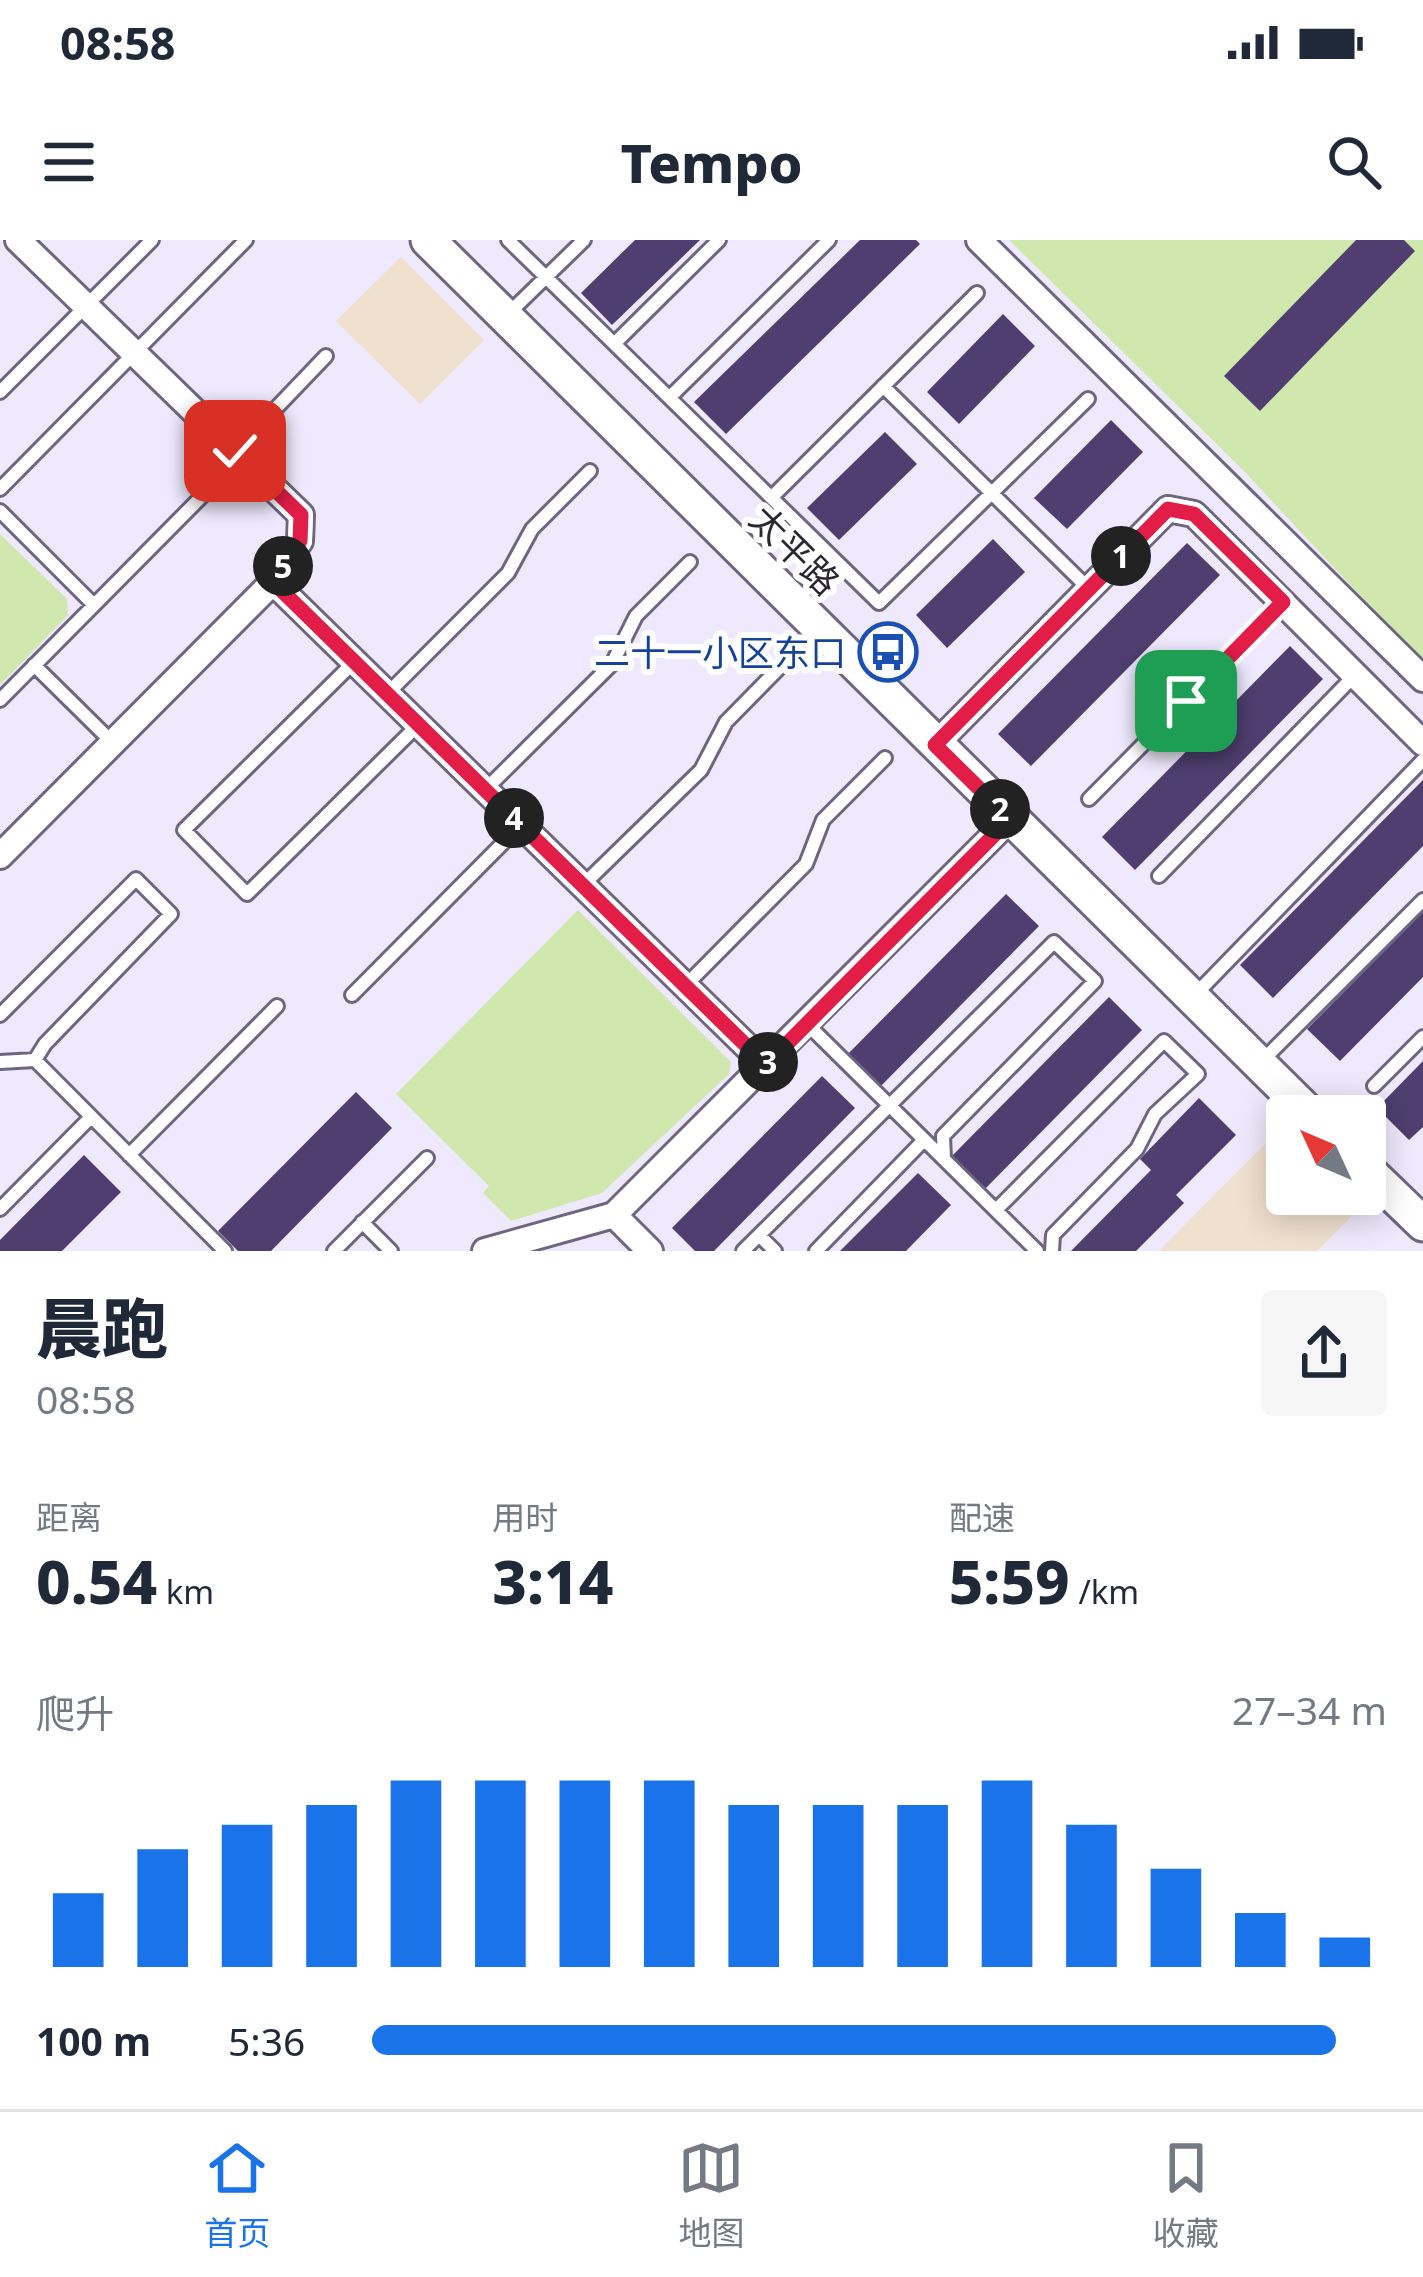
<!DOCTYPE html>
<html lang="zh">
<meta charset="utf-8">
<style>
body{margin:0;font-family:"Noto Sans","Noto Sans SC",sans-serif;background:#f6f6f7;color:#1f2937;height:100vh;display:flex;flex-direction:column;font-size:45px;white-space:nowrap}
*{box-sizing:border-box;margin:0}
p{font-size:39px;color:#747a83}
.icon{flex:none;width:66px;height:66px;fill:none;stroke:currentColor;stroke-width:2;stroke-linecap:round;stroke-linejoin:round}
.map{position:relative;height:1011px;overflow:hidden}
.drawer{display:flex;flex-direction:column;background:#fff;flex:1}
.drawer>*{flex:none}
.needle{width:78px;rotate:314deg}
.fabs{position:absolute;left:1266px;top:855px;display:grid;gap:24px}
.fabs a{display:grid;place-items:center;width:120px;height:120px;border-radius:12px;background:#fff;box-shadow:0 6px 30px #0003;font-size:60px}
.pin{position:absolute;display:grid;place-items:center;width:102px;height:102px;color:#fff;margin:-51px;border-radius:24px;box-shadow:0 6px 18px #0006}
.km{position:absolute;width:60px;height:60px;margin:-30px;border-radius:50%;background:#222;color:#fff;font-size:33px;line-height:60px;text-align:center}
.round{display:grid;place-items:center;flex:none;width:126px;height:126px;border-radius:12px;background:#f6f6f7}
.overview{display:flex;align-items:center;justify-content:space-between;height:204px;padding:0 36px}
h1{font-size:66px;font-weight:800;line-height:90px}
.metrics{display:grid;grid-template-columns:repeat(3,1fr);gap:18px;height:204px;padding:12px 36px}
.metrics div{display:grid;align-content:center}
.metrics b{font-size:60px;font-weight:800}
.metrics small{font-size:33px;font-weight:400}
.metrics p{font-size:33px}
.chart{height:336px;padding:24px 36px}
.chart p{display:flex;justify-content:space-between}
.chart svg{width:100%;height:216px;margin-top:12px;stroke:#1a73e8;stroke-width:6}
ul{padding:0 36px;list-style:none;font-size:39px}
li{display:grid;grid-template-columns:192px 144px 1fr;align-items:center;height:90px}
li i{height:30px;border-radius:15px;background:#1a73e8}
.status{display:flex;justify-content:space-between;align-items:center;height:84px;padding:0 60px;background:#fff;direction:ltr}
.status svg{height:33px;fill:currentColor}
header{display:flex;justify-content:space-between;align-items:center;height:156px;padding:0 36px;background:#fff;font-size:54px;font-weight:800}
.tabs{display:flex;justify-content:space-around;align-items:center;height:168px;border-top:3px solid #e0e1e3;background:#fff;font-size:33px;color:#747a83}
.tabs a{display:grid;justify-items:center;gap:6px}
.tabs .active{color:#1a73e8}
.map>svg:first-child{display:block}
.commercial{fill:#f0e0ce}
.green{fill:#d0e8ae}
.building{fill:#4f3e6f}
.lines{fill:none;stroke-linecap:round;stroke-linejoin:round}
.lane-casing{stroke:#6e6681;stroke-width:18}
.street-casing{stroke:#6e6681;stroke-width:30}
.secondary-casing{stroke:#6e6681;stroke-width:39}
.lane{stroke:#fff;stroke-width:12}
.street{stroke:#fff;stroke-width:24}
.secondary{stroke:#fff;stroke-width:33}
.route-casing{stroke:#fff;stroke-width:24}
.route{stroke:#e11d48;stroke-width:15}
.labels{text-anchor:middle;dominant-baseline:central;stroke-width:12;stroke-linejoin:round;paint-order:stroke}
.street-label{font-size:36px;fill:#2a2632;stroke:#fff}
.transit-label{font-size:36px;fill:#164399;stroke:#fff;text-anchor:end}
</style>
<div class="status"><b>08:58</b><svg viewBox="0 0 49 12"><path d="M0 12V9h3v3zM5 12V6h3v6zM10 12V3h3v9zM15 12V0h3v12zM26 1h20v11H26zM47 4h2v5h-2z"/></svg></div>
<header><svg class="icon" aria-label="menu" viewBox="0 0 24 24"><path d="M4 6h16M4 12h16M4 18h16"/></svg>Tempo<svg class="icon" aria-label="search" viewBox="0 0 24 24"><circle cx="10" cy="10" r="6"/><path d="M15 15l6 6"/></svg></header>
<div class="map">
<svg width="1423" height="1011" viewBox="0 0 1423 1011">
<rect width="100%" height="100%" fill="#eee9fc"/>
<path class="commercial" d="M 401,17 L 484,100 L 420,164 L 336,81 Z
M 1282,887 L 1287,892 L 1287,954 L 1350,954 L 1362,966 L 1317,1011 L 1159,1011 Z"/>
<path class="green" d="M 1009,0 L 1423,0 L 1423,423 L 1242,229 Z
M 0,294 L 67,359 L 68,375 L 0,445 Z
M 578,670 L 731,822 L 729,834 L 602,953 L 511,981 L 483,953 L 489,946 L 396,854 Z"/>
<path class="building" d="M 635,0 L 700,0 L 612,85 L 581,53 Z
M 860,0 L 916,0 L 920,4 L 726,194 L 694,162 Z
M 1356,0 L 1404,0 L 1415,11 L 1260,171 L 1224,136 Z
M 1003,74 L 1035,106 L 959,184 L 927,152 Z
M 1111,180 L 1143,212 L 1067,289 L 1034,258 Z
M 885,192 L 917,224 L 839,300 L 807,268 Z
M 993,299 L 1025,332 L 947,408 L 916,375 Z
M 1187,303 L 1220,335 L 1031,526 L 998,494 Z
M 1290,406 L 1323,439 L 1135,630 L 1102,597 Z
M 1423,540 L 1423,606 L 1273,758 L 1240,725 Z
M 1006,654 L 1039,686 L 876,851 L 843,819 Z
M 1423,672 L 1423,737 L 1340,821 L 1307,789 Z
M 1109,757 L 1142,790 L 980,954 L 947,921 Z
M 1423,821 L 1423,887 L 1409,900 L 1377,868 Z
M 822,836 L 855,868 L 714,1011 L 695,1011 L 672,988 Z
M 356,852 L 392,888 L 271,1011 L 238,1011 L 218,991 Z
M 1199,858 L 1236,895 L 1176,955 L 1184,963 L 1136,1011 L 1071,1011 L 1151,930 L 1140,919 Z
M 84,915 L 121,952 L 62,1011 L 0,1011 L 0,1000 Z
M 918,933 L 951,965 L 906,1011 L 840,1011 Z"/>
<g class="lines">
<g class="lane-casing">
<path id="lane" d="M 508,0 L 879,363 L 1088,159
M 506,76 L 584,0
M 615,103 L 719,0
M 883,146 L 1088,348
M 0,152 L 152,0
M 670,157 L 829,0
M 0,249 L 246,0
M 772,257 L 977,53
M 0,271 L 94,365
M 354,422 L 184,590 L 247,654 L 418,485
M 34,425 L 113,503
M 388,453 L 508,333 L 532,289 L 590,231
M 0,460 L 225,233 L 235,211 L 326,116
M 486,549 L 612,424 L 636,376 L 690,322
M 1089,559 L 1283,363
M 1159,636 L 1355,435
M 583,645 L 701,530 L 726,482 L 784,423
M 686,745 L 806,624 L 823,580 L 885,518
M 352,755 L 520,586
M 1193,757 L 1423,520
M 0,775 L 136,639 L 171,674 L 45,804 L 35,820
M 807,784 L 1037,1011
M 0,822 L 35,820 L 225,1011
M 1260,823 L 1423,660
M 1374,846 L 1423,797
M 129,915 L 277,766
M 0,969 L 91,877
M 996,970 L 1164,801 L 1198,834 L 1155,874 L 1137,909 L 1053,995 L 1052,1011
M 362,982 L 391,1011
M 759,995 L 775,1011
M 334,1011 L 427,918
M 743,1011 L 1054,702 L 1095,741 L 943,896 L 944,919
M 816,1011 L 924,900"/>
</g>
<g class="street-casing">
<path id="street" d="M 18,0 L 301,275 L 300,301 L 273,342
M 979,0 L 1423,439
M 935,505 L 1168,269 L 1194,274 L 1423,503
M 0,616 L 273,342 L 766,825
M 614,975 L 650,1011
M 485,1011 L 614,975 L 1010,579"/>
</g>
<g class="secondary-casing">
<path id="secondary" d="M 428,0 L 1312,876
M 1365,928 L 1423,984"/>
</g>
<use href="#lane" class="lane"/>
<use href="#street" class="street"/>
<use href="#secondary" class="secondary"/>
</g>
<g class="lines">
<g class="route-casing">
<path id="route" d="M 235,211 L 301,275 L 300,301 L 273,342 L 766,825 L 1010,579 L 935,505 L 1168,269 L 1194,274 L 1283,362 L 1186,461"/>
</g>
<use href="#route" class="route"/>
</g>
<defs>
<g id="bus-ring" transform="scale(3)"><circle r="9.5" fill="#fff" stroke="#1a4fb4" stroke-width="1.5"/><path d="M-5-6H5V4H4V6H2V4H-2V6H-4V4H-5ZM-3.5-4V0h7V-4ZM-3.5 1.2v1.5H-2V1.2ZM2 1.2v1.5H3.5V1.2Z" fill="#1a4fb4"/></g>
</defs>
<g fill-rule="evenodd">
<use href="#bus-ring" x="888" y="412"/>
</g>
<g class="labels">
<g class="street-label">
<text transform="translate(795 310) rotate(45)">太平路</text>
</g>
<g class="transit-label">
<text x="846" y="412">二十一小区东口</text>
</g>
</g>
</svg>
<div class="fabs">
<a><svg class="needle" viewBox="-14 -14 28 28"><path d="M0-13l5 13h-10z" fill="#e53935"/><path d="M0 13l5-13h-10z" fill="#747a83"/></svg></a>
</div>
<div class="pin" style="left:1186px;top:461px;background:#1e9e55"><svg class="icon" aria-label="arrive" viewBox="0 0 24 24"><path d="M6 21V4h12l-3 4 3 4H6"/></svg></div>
<div class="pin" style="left:235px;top:211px;background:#d93025"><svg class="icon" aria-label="check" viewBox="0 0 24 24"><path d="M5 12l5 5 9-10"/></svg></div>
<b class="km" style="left:1121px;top:316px">1</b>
<b class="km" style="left:1000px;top:569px">2</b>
<b class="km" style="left:768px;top:822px">3</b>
<b class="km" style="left:514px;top:578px">4</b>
<b class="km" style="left:283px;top:326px">5</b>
</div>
<section class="drawer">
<div class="overview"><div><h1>晨跑</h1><p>08:58</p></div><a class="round"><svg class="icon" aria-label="share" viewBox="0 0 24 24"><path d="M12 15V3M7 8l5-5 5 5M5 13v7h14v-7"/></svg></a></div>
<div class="metrics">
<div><p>距离</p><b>0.54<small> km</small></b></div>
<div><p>用时</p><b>3:14</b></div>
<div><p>配速</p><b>5:59<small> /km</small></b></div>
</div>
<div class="chart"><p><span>爬升</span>27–34 m</p>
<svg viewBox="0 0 160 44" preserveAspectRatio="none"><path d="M5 44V29M15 44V20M25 44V15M35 44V11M45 44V6M55 44V6M65 44V6M75 44V6M85 44V11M95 44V11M105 44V11M115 44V6M125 44V15M135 44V24M145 44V33M155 44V38"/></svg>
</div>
<ul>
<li><b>100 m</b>5:36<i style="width:95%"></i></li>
</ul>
</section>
<nav class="tabs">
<a class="active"><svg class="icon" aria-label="home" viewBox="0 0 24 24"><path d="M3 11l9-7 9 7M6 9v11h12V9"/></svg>首页</a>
<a><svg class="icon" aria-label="map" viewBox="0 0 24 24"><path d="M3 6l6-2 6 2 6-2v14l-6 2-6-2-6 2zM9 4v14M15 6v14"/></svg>地图</a>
<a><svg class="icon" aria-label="saved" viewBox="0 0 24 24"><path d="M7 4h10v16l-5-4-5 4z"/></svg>收藏</a>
</nav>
